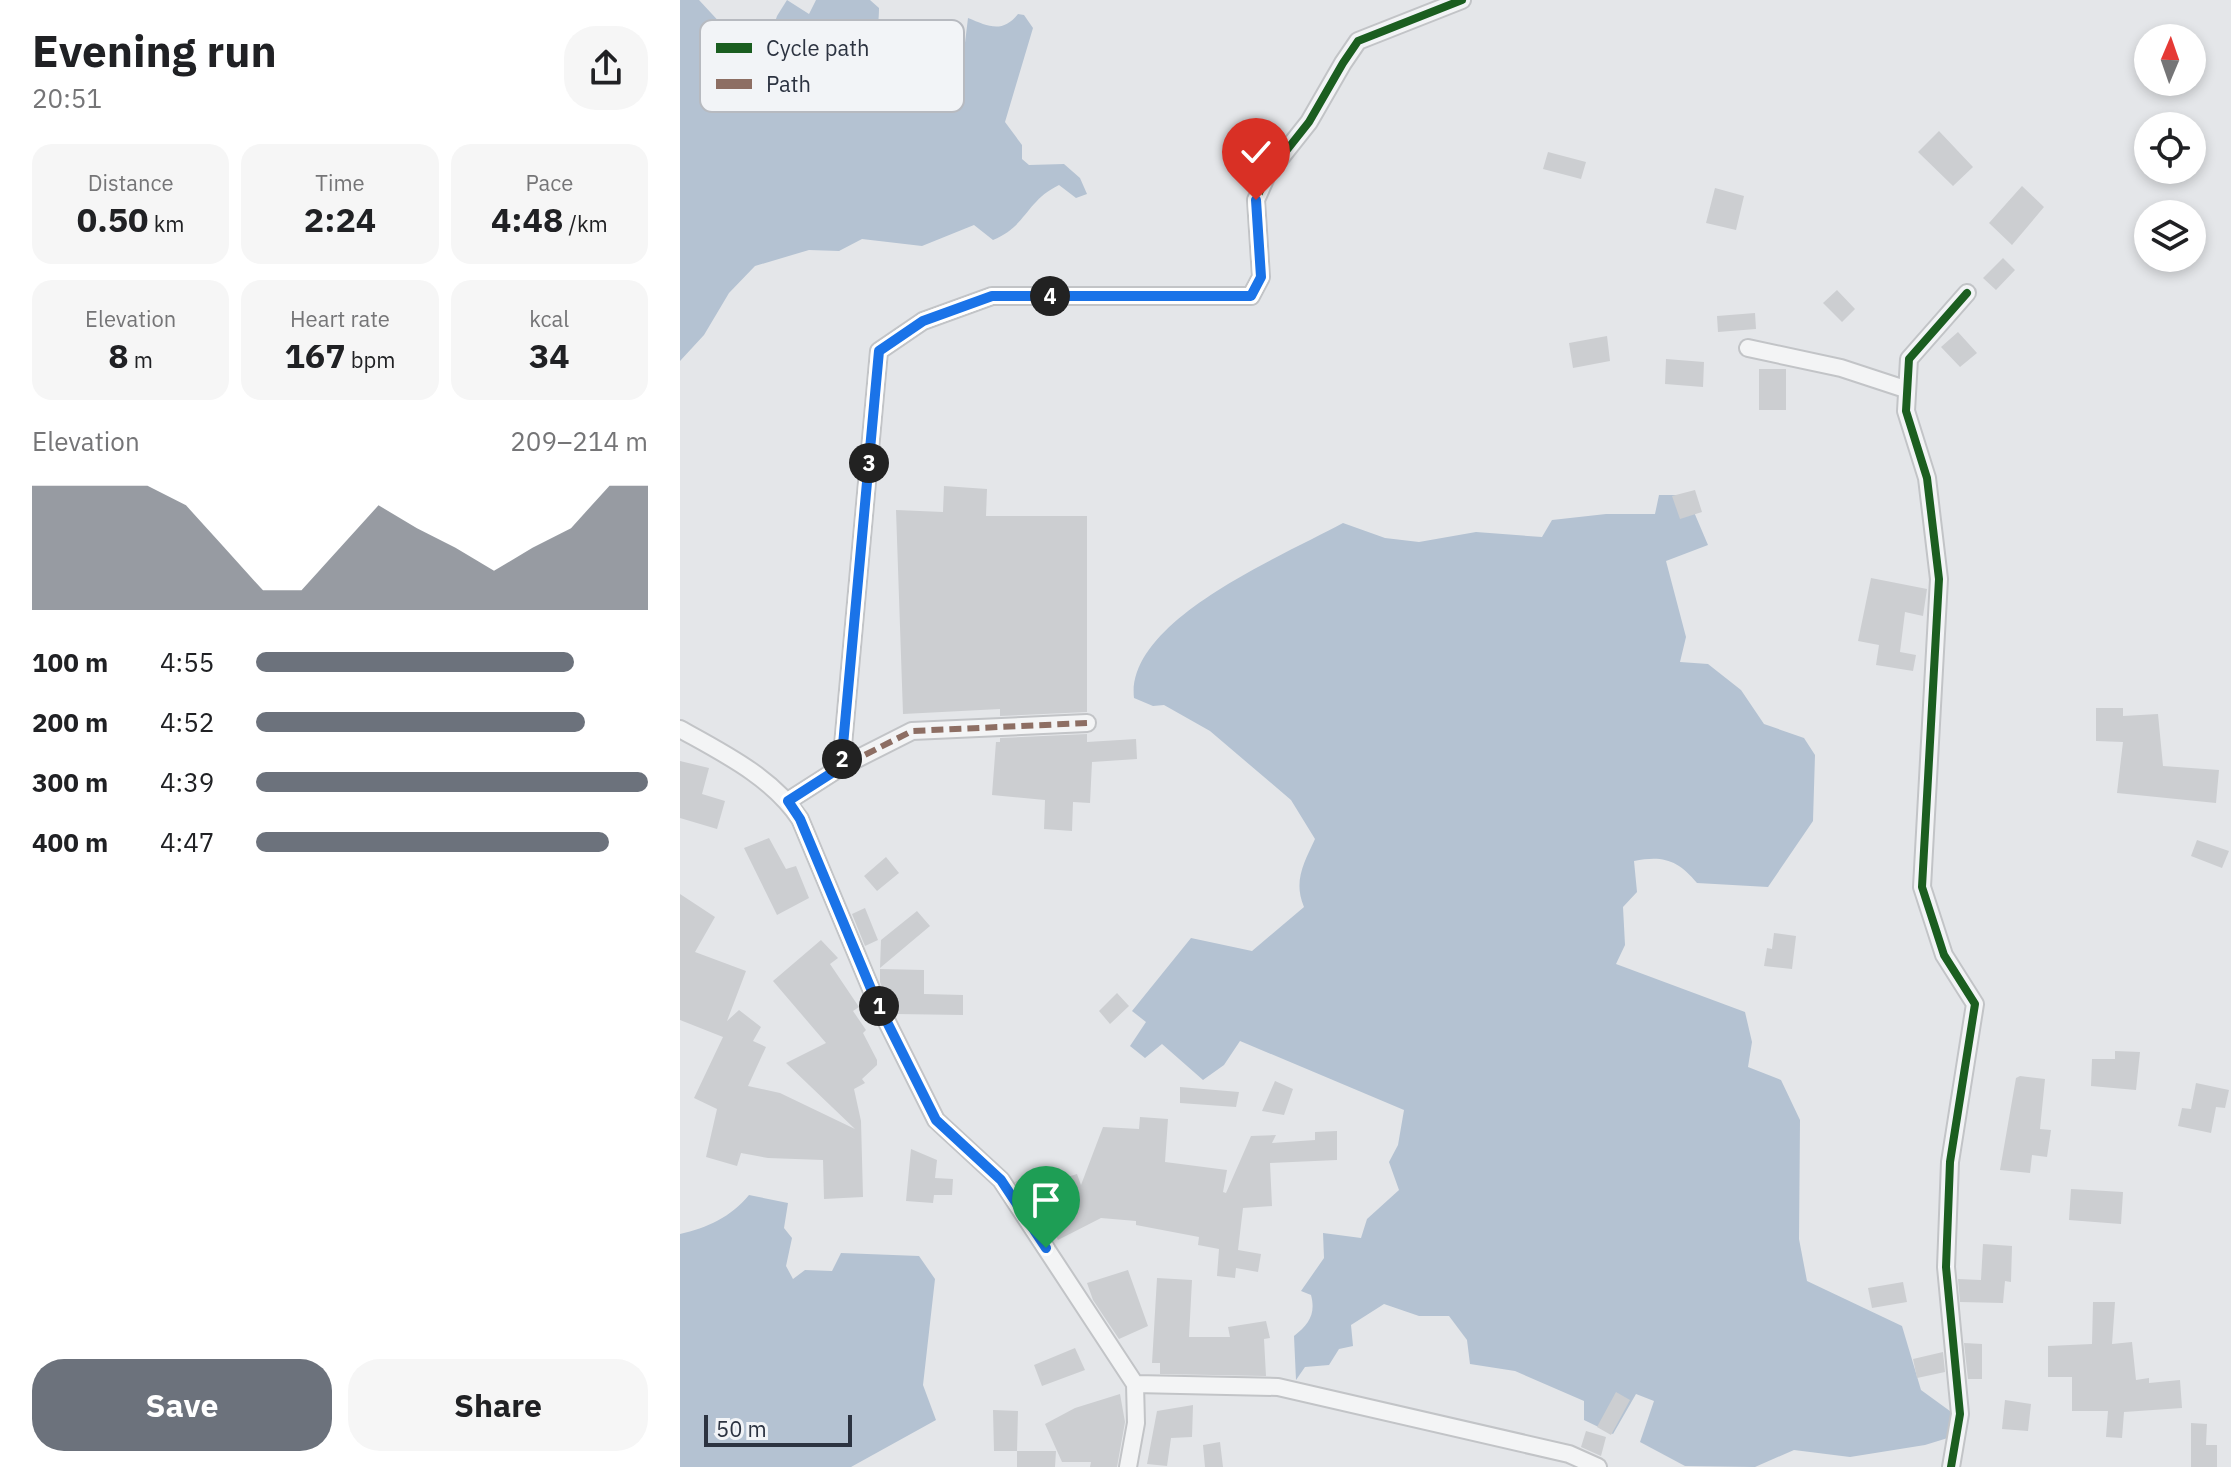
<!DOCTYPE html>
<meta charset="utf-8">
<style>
body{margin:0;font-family:"IBM Plex Sans",sans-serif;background:#f6f6f6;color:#202124;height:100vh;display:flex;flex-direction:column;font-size:30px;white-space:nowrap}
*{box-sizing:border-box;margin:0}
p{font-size:26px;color:#757577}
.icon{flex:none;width:44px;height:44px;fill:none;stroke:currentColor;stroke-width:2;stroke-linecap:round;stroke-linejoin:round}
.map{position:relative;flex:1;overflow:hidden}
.panel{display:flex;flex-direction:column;background:#fff;width:680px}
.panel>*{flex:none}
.needle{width:52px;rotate:2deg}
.fabs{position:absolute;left:1454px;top:24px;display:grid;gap:16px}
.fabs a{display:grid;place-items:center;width:72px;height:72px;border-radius:50%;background:#fff;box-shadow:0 4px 12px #0003;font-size:40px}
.scale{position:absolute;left:24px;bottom:20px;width:148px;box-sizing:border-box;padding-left:8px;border:4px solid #2c3341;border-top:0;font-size:22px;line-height:28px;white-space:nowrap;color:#2c3341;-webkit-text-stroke:6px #f2f4f7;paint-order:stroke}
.pin{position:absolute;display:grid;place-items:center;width:68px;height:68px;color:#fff;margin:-82px -34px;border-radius:50% 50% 50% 0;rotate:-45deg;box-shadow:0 0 8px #0007}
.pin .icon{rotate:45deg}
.km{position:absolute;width:40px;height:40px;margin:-20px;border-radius:50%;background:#222;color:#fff;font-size:22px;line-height:40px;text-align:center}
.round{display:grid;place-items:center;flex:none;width:84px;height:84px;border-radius:32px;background:#f6f6f6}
.summary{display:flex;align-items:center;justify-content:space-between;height:136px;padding:0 32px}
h1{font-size:44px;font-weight:800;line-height:60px}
.figures{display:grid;grid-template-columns:repeat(3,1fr);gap:12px;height:136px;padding:8px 32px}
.figures div{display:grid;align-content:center;border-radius:20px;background:#f6f6f6;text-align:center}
.figures b{font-size:34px;font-weight:800}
.figures small{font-size:22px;font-weight:400}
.figures p{font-size:22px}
.chart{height:224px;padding:16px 32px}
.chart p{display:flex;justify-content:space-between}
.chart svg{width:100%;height:144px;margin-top:8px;fill:#6c727c;opacity:.7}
.action{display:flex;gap:16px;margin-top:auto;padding:16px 32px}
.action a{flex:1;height:92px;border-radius:32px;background:#6c727c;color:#fff;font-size:32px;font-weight:800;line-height:92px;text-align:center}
.action a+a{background:#f6f6f6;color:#202124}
ul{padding:0 32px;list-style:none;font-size:26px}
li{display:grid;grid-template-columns:128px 96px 1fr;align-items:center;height:60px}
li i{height:20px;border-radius:10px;background:#6c727c}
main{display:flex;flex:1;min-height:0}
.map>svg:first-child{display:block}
.water{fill:#b4c2d2}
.building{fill:#ccced1}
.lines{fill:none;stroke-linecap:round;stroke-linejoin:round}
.minor-casing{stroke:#c2c4c7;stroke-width:20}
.minor{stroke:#f3f4f5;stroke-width:16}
.quiet{stroke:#8d6e63;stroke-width:6;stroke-dasharray:12 6;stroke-linecap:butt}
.cycleway-casing{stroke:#f2f4f7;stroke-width:13}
.cycleway{stroke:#1b5e20;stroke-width:8}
.route-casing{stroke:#fff;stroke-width:16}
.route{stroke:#1a73e8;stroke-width:10}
.key{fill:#f2f4f7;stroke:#b7bac0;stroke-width:2}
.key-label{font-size:22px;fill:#2c3341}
</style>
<main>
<section class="panel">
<div class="summary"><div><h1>Evening run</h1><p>20:51</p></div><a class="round"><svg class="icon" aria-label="share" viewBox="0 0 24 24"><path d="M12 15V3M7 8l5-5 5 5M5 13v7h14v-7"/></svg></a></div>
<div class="figures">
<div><p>Distance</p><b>0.50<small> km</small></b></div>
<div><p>Time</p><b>2:24</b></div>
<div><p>Pace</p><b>4:48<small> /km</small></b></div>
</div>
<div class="figures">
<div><p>Elevation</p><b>8<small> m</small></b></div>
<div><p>Heart rate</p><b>167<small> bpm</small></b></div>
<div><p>kcal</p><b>34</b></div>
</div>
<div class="chart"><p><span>Elevation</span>209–214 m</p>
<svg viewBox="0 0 160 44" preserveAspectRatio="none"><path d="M0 44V6L10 6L20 6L30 6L40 12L50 25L60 38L70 38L80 25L90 12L100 19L110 25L120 32L130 25L140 19L150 6L160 6V44z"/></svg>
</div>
<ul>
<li><b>100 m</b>4:55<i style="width:81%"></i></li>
<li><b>200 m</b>4:52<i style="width:84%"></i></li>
<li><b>300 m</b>4:39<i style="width:100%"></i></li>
<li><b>400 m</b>4:47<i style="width:90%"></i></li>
</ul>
<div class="action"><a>Save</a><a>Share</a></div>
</section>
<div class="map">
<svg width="1551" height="1467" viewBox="0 0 1551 1467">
<rect width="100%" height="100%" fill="#e4e6e9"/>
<path class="water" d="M 0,0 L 19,0 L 44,27 L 85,52 L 97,16 L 107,0 L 129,14 L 136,0 L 190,0 L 199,8 C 199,35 188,83 194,106 L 211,108 L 242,97 L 284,51 L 288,18 C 308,26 322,34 338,14 L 344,15 L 353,28 L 325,122 L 342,145 L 342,159 L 349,165 L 384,164 L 400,178 L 407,194 L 396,198 L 379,185 C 346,201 347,226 313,240 L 294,225 L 242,246 L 182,239 L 159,251 L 129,250 L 75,266 L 49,293 L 24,335 L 0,361 Z
M 979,495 L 1000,495 L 1011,505 L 1028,545 L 986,561 L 1006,637 L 1000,662 L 1028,664 L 1061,690 L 1084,724 L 1124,738 L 1135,755 L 1133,821 L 1088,887 L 1017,883 C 998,860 983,855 954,861 L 957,892 L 943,907 L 945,945 L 936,964 L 1065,1012 L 1072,1042 L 1068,1067 L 1101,1080 L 1120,1120 L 1119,1239 L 1127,1281 L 1222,1326 L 1241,1390 L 1274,1414 L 1271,1437 L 1245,1445 L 1170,1457 L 1114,1450 L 1075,1467 L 1005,1466 L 960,1442 L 974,1401 L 956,1394 L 933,1434 L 904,1420 L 904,1401 L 835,1371 L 790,1364 L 787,1340 L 769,1316 L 739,1316 L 704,1304 L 671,1325 L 673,1346 L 659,1349 L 649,1365 L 625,1367 L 616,1380 L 614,1336 C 629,1324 636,1314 631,1295 L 621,1291 L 644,1258 L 643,1233 L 681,1238 L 687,1219 L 719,1190 L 709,1162 L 718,1145 L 724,1110 L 560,1041 L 544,1065 L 523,1080 L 482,1044 L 465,1058 L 450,1046 L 466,1022 L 452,1011 L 511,938 L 572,951 L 624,907 C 613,881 624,863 635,839 L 611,800 L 530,731 L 484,705 L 473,706 L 454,698 C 445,620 605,555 663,523 L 705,538 L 739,542 L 796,532 L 862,537 L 872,520 L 926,514 L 975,514 Z
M 69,1195 L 108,1203 L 104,1228 L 112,1238 L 106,1266 L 113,1279 L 125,1270 L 152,1271 L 161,1253 L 239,1256 L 255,1279 L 243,1385 L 256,1420 L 171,1467 L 0,1467 L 0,1234 C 27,1228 51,1217 69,1195 Z"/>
<path class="building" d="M 1259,131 L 1293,167 L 1273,186 L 1238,152 Z
M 868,152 L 906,162 L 901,179 L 863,169 Z
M 1342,186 L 1364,207 L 1332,245 L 1309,223 Z
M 1035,188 L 1064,196 L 1056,230 L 1026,223 Z
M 1323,258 L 1335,270 L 1316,290 L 1303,278 Z
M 1157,290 L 1175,309 L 1162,322 L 1143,303 Z
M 1075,313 L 1076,329 L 1038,332 L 1037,316 Z
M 1278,332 L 1297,353 L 1280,367 L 1261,347 Z
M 927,336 L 930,361 L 893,368 L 889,343 Z
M 986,359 L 1024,362 L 1023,387 L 985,384 Z
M 1079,369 L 1106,369 L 1106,410 L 1079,410 Z
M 264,486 L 307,489 L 306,516 L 407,516 L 407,712 L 320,716 L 320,709 L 223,714 L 216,510 L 263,512 Z
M 1015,490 L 1022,512 L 1000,519 L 992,496 Z
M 1191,578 L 1247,589 L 1243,616 L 1225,612 L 1220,652 L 1236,655 L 1233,671 L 1196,665 L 1199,645 L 1178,641 Z
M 1416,708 L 1443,708 L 1443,716 L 1478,714 L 1483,766 L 1539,770 L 1536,803 L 1437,793 L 1443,742 L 1416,741 Z
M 407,734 L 407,742 L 456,739 L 457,759 L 412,762 L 410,803 L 393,802 L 392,831 L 364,829 L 365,800 L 312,795 L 316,742 L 320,742 L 320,738 Z
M 0,761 L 29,768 L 22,794 L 45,801 L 37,829 L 0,818 Z
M 89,838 L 106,869 L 116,866 L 129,898 L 97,915 L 64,848 Z
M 1517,840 L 1549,851 L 1542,868 L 1511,856 Z
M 206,857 L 219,873 L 197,891 L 184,876 Z
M 0,894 L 35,917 L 15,952 L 66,971 L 47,1021 L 59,1010 L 81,1027 L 73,1041 L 86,1047 L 68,1086 L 100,1093 L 175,1129 L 106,1063 L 146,1043 L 93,981 L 141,940 L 158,958 L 150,964 L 179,1007 L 173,1011 L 186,1030 L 183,1033 L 197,1060 L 197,1065 L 182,1079 L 185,1083 L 174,1089 L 181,1121 L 183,1197 L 144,1199 L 143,1160 L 88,1158 L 61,1153 L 57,1166 L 26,1157 L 37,1109 L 14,1098 L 43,1037 L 0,1020 Z
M 185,908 L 198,940 L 185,946 L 172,914 Z
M 237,911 L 250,926 L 200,968 L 201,940 Z
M 1094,933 L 1116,936 L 1112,969 L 1084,966 L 1087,948 L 1092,949 Z
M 200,969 L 244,970 L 244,994 L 283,995 L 283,1015 L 216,1014 L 209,990 L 203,990 L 200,982 Z
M 437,993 L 449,1006 L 430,1024 L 419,1011 Z
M 1435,1051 L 1460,1052 L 1456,1090 L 1411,1086 L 1412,1059 L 1435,1059 Z
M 1340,1076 L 1365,1079 L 1360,1129 L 1371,1130 L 1367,1157 L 1352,1155 L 1350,1173 L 1320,1170 L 1336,1078 Z
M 595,1081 L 613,1089 L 604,1115 L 582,1111 Z
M 1516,1083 L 1549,1090 L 1545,1108 L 1536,1107 L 1531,1133 L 1498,1126 L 1502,1108 L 1511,1109 Z
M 500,1087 L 559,1092 L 556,1107 L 500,1103 Z
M 460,1117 L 488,1119 L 485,1162 L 547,1170 L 543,1192 L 546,1193 L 571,1136 L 596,1135 L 592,1143 L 635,1140 L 635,1132 L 657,1131 L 657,1160 L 590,1163 L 592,1206 L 563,1208 L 558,1250 L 581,1254 L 578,1272 L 556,1268 L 555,1278 L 537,1276 L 539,1249 L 518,1245 L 519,1237 L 456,1225 L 456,1221 L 421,1218 L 378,1240 L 364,1213 L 358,1216 L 335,1182 L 348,1175 L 355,1187 L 397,1174 L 401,1185 L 423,1127 L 459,1129 Z
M 231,1149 L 257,1160 L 255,1178 L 273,1179 L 272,1195 L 254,1195 L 253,1203 L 226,1201 Z
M 1391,1189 L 1443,1192 L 1441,1224 L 1389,1220 Z
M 1303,1244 L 1332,1246 L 1331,1282 L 1325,1281 L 1323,1303 L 1280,1302 L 1278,1279 L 1301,1280 Z
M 448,1270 L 468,1326 L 439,1339 L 413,1300 L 407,1283 Z
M 477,1278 L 512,1280 L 509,1337 L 550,1337 L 548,1327 L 586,1321 L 590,1338 L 584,1339 L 586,1376 L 480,1374 L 480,1363 L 472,1363 Z
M 1223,1282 L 1227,1302 L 1192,1308 L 1188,1288 Z
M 1413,1302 L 1435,1302 L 1432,1344 L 1452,1342 L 1456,1380 L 1469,1378 L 1469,1383 L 1500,1380 L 1502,1408 L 1444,1412 L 1442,1438 L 1426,1437 L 1428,1411 L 1392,1411 L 1392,1377 L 1368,1377 L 1368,1346 L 1412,1344 Z
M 1284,1343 L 1302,1344 L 1302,1379 L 1288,1379 Z
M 395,1348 L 405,1370 L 362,1386 L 354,1365 Z
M 1263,1352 L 1265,1372 L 1237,1378 L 1233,1359 Z
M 936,1392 L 950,1400 L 931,1435 L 917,1427 Z
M 440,1394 L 445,1422 L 437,1467 L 410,1467 L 411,1462 L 382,1462 L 365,1424 L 395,1408 Z
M 1325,1400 L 1351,1404 L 1348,1431 L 1322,1429 Z
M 513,1405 L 512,1437 L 491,1438 L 487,1466 L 467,1464 L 477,1411 Z
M 313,1410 L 338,1411 L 337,1451 L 314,1451 Z
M 1511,1423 L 1527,1424 L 1526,1445 L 1537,1445 L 1537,1467 L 1511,1467 Z
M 906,1431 L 926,1437 L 921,1456 L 901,1447 Z
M 540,1442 L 543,1467 L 525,1467 L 523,1445 Z
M 337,1451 L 376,1451 L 375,1467 L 337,1467 Z"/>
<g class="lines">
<g class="minor-casing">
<path id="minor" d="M 1068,348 L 1161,368 L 1225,389
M 0,729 C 43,753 92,777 120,819 L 194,996 L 256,1120 L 321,1180 L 455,1384 L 456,1423 L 448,1467
M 161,767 L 199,351 L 243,321 L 312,296 L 571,296 L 581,277 L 576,200 L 587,175 L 629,122 L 663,63 L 678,41 L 782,0
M 108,801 L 161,767 L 232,731 L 407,723
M 455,1384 L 598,1387 L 889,1454 L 918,1467
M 1271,1467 L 1280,1414 L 1266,1267 L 1270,1162 L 1295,1004 L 1264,955 L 1242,887 L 1259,579 L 1247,478 L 1226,411 L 1229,359 L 1287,293"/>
</g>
<use href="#minor" class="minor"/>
<path class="quiet" d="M 108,801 L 161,767 L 232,731 L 407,723"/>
<g class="cycleway-casing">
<path id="cycleway" d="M 161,767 L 199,351 L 243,321 L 312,296 L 571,296 L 581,277 L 576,200 L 587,175 L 629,122 L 663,63 L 678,41 L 782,0
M 1271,1467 L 1280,1414 L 1266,1267 L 1270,1162 L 1295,1004 L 1264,955 L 1242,887 L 1259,579 L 1247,478 L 1226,411 L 1229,359 L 1287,293"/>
</g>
<use href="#cycleway" class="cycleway"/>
</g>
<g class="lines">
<g class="route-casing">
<path id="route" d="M 366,1248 L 321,1180 L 256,1120 L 194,996 L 120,819 L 108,801 L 161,767 L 199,351 L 243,321 L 312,296 L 571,296 L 581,277 L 576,200"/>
</g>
<use href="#route" class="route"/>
</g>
<rect x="20" y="20" width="264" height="92" rx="12" class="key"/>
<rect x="36" y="43" width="36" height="10" fill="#1b5e20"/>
<rect x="36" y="79" width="36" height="10" fill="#8d6e63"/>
<g class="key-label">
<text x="86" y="56">Cycle path</text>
<text x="86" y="92">Path</text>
</g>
</svg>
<div class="fabs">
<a><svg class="needle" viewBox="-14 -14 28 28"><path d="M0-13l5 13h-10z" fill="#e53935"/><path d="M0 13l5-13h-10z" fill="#757577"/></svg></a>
<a><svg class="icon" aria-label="locate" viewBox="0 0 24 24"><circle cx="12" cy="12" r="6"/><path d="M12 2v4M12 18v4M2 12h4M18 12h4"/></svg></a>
<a><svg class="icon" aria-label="layers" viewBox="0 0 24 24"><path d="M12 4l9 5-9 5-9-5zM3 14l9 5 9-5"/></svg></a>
</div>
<div class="scale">50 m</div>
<div class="pin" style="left:366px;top:1248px;background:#1e9e55"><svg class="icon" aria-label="arrive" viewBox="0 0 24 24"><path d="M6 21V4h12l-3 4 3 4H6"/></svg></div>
<div class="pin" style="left:576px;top:200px;background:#d93025"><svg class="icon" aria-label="check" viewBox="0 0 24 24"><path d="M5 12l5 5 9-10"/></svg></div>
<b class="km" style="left:199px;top:1006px">1</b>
<b class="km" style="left:162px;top:759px">2</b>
<b class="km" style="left:189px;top:463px">3</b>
<b class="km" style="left:370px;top:296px">4</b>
</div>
</main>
